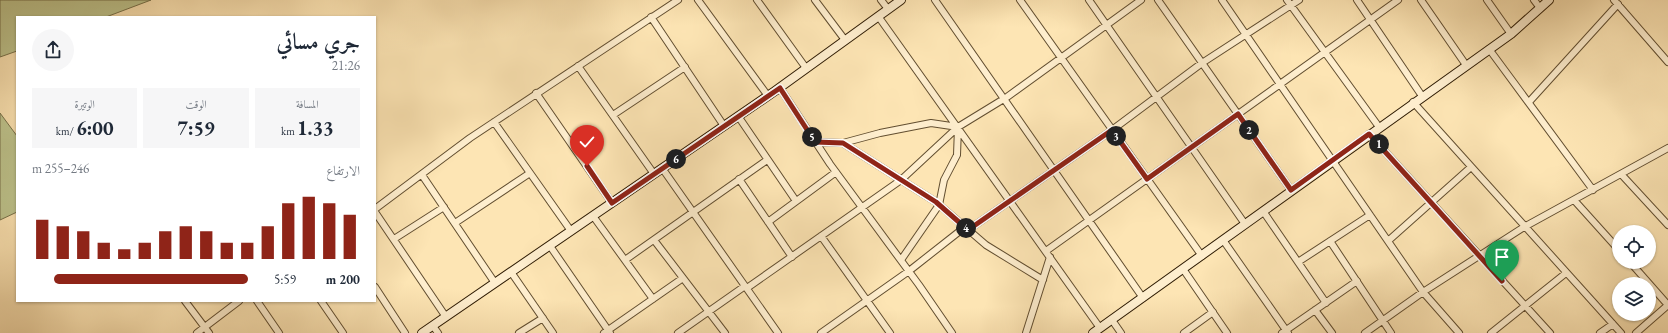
<!DOCTYPE html>
<html lang="ar">
<meta charset="utf-8">
<style>
body{margin:0;font-family:"EB Garamond",Amiri,serif;background:#f6f6f7;color:#1f2937;direction:rtl;height:100vh;display:flex;flex-direction:column;font-size:15px;white-space:nowrap}
*{box-sizing:border-box;margin:0}
p{font-size:13px;color:#747a83}
.icon{flex:none;width:22px;height:22px;fill:none;stroke:currentColor;stroke-width:2;stroke-linecap:round;stroke-linejoin:round}
.map{position:relative;flex:1;overflow:hidden;direction:ltr}
.panel{position:absolute;left:16px;top:16px;width:360px;height:286px;display:flex;flex-direction:column;background:#fff;border-radius:0px;box-shadow:0 1px 3px #0004;direction:rtl}
.panel>*{flex:none}
.buttons{position:absolute;left:1612px;top:225px;display:grid;gap:8px}
.buttons a{display:grid;place-items:center;width:44px;height:44px;border-radius:50%;background:#fff;box-shadow:0 1px 3px #0004;font-size:20px}
.pin{position:absolute;display:grid;place-items:center;width:34px;height:34px;color:#fff;margin:-41px -17px;border-radius:50% 50% 50% 0;rotate:-45deg;box-shadow:0 0 4px #0007}
.pin .icon{rotate:45deg}
.km{position:absolute;width:20px;height:20px;margin:-10px;border-radius:50%;background:#222;color:#fff;font-size:11px;line-height:20px;text-align:center}
.round{display:grid;place-items:center;flex:none;width:42px;height:42px;border-radius:21px;background:#f6f6f7}
.overview{display:flex;align-items:center;justify-content:space-between;height:68px;padding:0 16px}
h1{font-size:22px;font-weight:700;line-height:30px}
.metrics{display:grid;grid-template-columns:repeat(3,1fr);gap:6px;height:68px;padding:4px 16px}
.metrics div{display:grid;align-content:center;border-radius:0px;background:#f6f6f7;text-align:center}
.metrics b{font-size:20px;font-weight:700}
.metrics small{font-size:11px;font-weight:400}
.metrics p{font-size:11px}
.chart{height:112px;padding:8px 16px}
.chart p{display:flex;justify-content:space-between}
.chart svg{width:100%;height:72px;margin-top:4px;stroke:#8f2418;stroke-width:6}
ul{padding:0 16px;list-style:none;font-size:13px}
li{display:grid;grid-template-columns:64px 48px 1fr;align-items:center;height:30px}
li i{height:10px;border-radius:5px;background:#8f2418}
.map>svg:first-child{display:block}
.green{fill:#bec58e;stroke:#767049}
.lines{fill:none;stroke-linecap:round;stroke-linejoin:round}
.street-casing{stroke:#624e30;stroke-width:8}
.secondary-casing{stroke:#2f1c04;stroke-width:10}
.street{stroke:#feeece;stroke-width:6}
.secondary{stroke:#feeece;stroke-width:8}
.route-casing{stroke:#fff;stroke-width:8}
.route{stroke:#8f2418;stroke-width:5}
</style>
<div class="map">
<svg width="1668" height="333" viewBox="0 0 1668 333">
<rect width="100%" height="100%" fill="#fde5b4"/>
<filter id="stains"><feTurbulence type="fractalNoise" baseFrequency=".005" numOctaves="4"/><feColorMatrix values="0 0 0 0 .2 0 0 0 0 .09 0 0 0 0 .02 0 0 0 .5 -.17"/></filter>
<radialGradient id="worn" r=".72"><stop offset=".6" stop-color="#630" stop-opacity="0"/><stop offset="1" stop-color="#630" stop-opacity=".3"/></radialGradient>
<path class="green" d="M 0,0 L 151,0 L 106,17 L 17,17 L 17,51 L 0,57 Z
M 0,113 L 17,136 L 17,212 L 0,220 Z"/>
<g class="lines">
<g class="street-casing">
<path id="street" d="M 698,0 L 768,96
M 757,0 L 806,68
M 815,0 L 845,40
M 881,0 L 888,9
M 935,0 L 1143,298
M 1020,0 L 1202,256
M 1089,0 L 1245,224
M 1158,0 L 1291,190
M 1222,0 L 1423,292 L 1459,333
M 1287,0 L 1379,127
M 1357,0 L 1422,96
M 1421,0 L 1466,65
M 1487,0 L 1511,34
M 1534,0 L 1540,8
M 1614,0 L 1668,62
M 878,16 L 1100,328
M 651,17 L 724,126
M 1489,49 L 1593,190
M 578,66 L 654,174
M 780,88 L 830,164 L 919,285 L 952,333
M 536,93 L 612,203
M 1413,102 L 1621,333
M 1529,102 L 1618,4
M 613,115 L 685,67
M 738,116 L 796,201
M 494,122 L 571,231
M 1369,134 L 1550,333
M 815,142 L 843,143 L 936,202 L 986,245 L 1043,280
M 843,143 L 880,133 L 931,123 L 958,127 L 957,155 L 944,180 L 939,205 L 901,260
M 662,168 L 778,333
M 1621,174 L 1668,225
M 422,175 L 495,283
M 739,179 L 792,257
M 1574,200 L 1619,250
M 375,209 L 470,138 L 678,0
M 1263,211 L 1326,303
M 375,212 L 446,317
M 593,216 L 653,299
M 768,222 L 836,172
M 455,223 L 530,173
M 968,230 L 1112,130 L 1202,63 L 1299,0
M 821,236 L 890,333
M 394,239 L 444,207
M 654,240 L 725,333
M 1223,240 L 1288,333
M 1330,241 L 1391,333
M 1388,241 L 1471,167
M 550,246 L 610,333
M 1046,251 L 1398,0
M 625,260 L 767,160
M 1298,262 L 1370,215
M 1630,262 L 1668,305
M 1183,269 L 1227,333
M 511,272 L 553,333
M 375,287 L 405,333
M 747,288 L 901,180 L 958,127 L 1007,97 L 1141,0
M 185,301 L 209,333
M 257,301 L 279,333
M 321,301 L 343,333
M 1315,310 L 1332,333
M 1112,320 L 1121,333
M 433,326 L 438,333
M 197,333 L 239,301
M 519,333 L 543,318
M 604,333 L 683,278
M 678,333 L 745,286
M 821,333 L 909,271 L 965,227
M 1026,333 L 1050,257
M 1184,333 L 1213,312
M 1282,333 L 1357,281
M 1365,333 L 1423,292 L 1524,227 L 1668,148
M 1491,333 L 1566,273
M 1600,333 L 1613,324
M 1636,333 L 1668,305"/>
</g>
<g class="secondary-casing">
<path id="secondary" d="M 422,333 L 775,91 L 901,0
M 1093,333 L 1511,34 L 1549,0"/>
</g>
<use href="#street" class="street"/>
<use href="#secondary" class="secondary"/>
</g>
<g class="lines">
<g class="route-casing">
<path id="route" d="M 587,166 L 612,203 L 780,88 L 815,142 L 843,143 L 936,202 L 968,230 L 1112,130 L 1147,179 L 1238,114 L 1291,190 L 1369,134 L 1502,281"/>
</g>
<use href="#route" class="route"/>
</g>
<rect width="100%" height="100%" filter="url(#stains)"/>
<rect width="100%" height="100%" fill="url(#worn)"/>
</svg>
<div class="buttons">
<a><svg class="icon" aria-label="locate" viewBox="0 0 24 24"><circle cx="12" cy="12" r="6"/><path d="M12 2v4M12 18v4M2 12h4M18 12h4"/></svg></a>
<a><svg class="icon" aria-label="layers" viewBox="0 0 24 24"><path d="M12 4l9 5-9 5-9-5zM3 14l9 5 9-5"/></svg></a>
</div>
<div class="pin" style="left:1502px;top:281px;background:#1e9e55"><svg class="icon" aria-label="arrive" viewBox="0 0 24 24"><path d="M6 21V4h12l-3 4 3 4H6"/></svg></div>
<div class="pin" style="left:587px;top:166px;background:#d93025"><svg class="icon" aria-label="check" viewBox="0 0 24 24"><path d="M5 12l5 5 9-10"/></svg></div>
<b class="km" style="left:1379px;top:144px">1</b>
<b class="km" style="left:1249px;top:130px">2</b>
<b class="km" style="left:1116px;top:136px">3</b>
<b class="km" style="left:966px;top:228px">4</b>
<b class="km" style="left:812px;top:137px">5</b>
<b class="km" style="left:676px;top:159px">6</b>
<section class="panel">
<div class="overview"><div><h1>جري مسائي</h1><p>21:26</p></div><a class="round"><svg class="icon" aria-label="share" viewBox="0 0 24 24"><path d="M12 15V3M7 8l5-5 5 5M5 13v7h14v-7"/></svg></a></div>
<div class="metrics">
<div><p>المسافة</p><b>1.33<small> km</small></b></div>
<div><p>الوقت</p><b>7:59</b></div>
<div><p>الوتيرة</p><b>6:00<small> /km</small></b></div>
</div>
<div class="chart"><p><span>الارتفاع</span>246–255 m</p>
<svg viewBox="0 0 160 44" preserveAspectRatio="none"><path d="M5 44V20M15 44V24M25 44V27M35 44V34M45 44V38M55 44V34M65 44V27M75 44V24M85 44V27M95 44V34M105 44V34M115 44V24M125 44V10M135 44V6M145 44V10M155 44V17"/></svg>
</div>
<ul>
<li><b>200 m</b>5:59<i style="width:90%"></i></li>
</ul>
</section>
</div>
